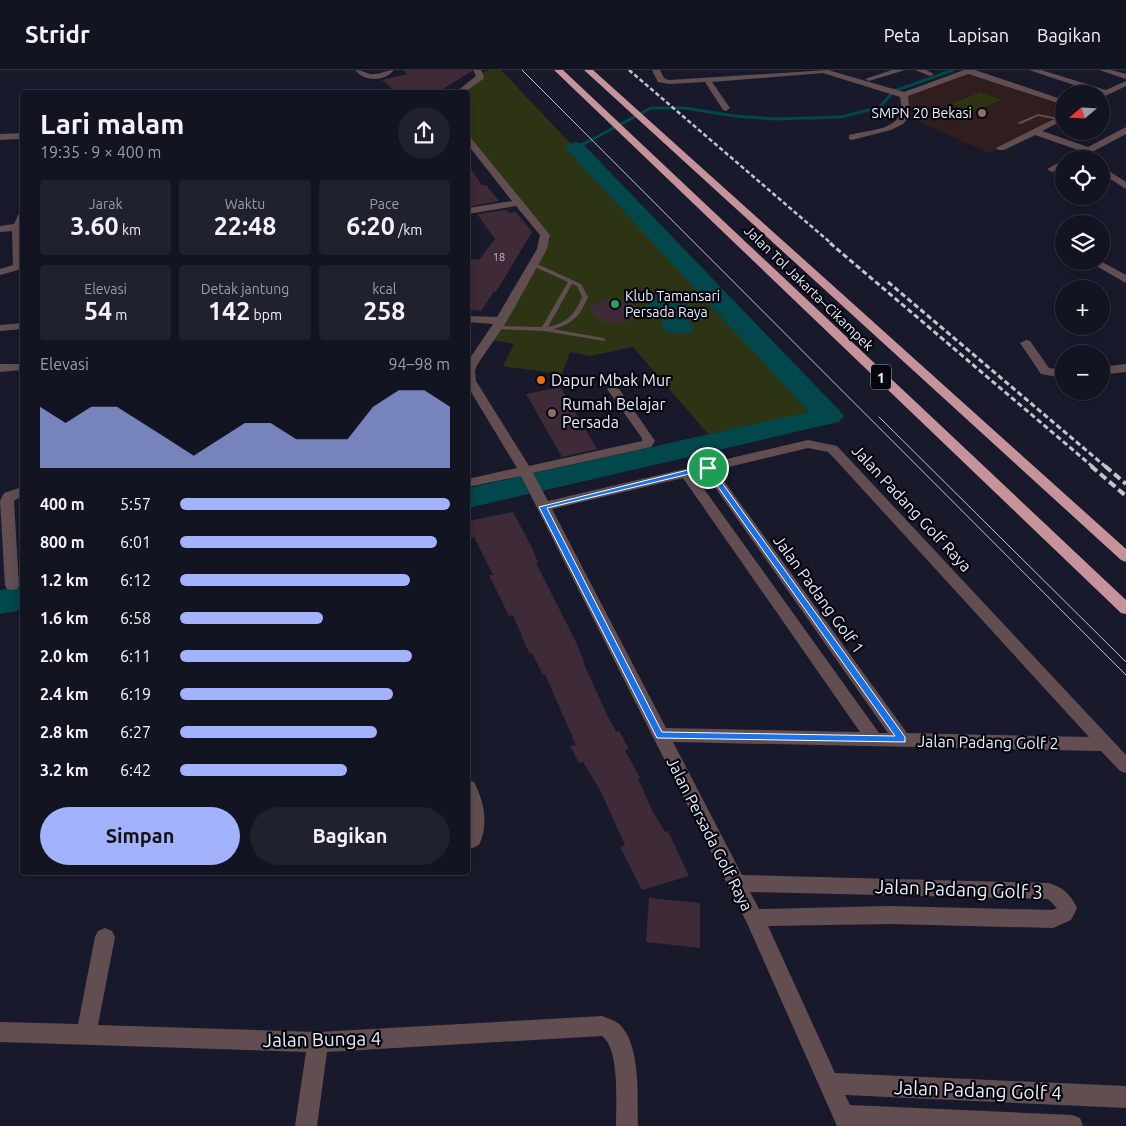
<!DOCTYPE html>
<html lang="id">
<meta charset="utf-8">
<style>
body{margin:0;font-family:Ubuntu,sans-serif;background:#1f212e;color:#f1f3f6;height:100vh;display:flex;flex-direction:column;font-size:19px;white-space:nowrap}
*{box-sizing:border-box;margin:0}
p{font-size:16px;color:#9c9ea5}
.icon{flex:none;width:28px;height:28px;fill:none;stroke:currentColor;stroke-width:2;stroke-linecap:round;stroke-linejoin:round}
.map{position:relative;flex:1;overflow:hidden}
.sheet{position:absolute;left:20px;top:20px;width:450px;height:785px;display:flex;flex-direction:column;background:#121421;border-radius:5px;box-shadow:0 2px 12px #0003,0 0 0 1px #31333f}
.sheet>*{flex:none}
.needle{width:32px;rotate:251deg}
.controls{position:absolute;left:1055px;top:15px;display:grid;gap:10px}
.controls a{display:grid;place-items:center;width:55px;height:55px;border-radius:50%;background:#121421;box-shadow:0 2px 12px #0003,0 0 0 1px #31333f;font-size:25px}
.pin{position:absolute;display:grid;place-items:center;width:42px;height:42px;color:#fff;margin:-21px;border:2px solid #fff;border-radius:50%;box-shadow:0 1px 5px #0007}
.round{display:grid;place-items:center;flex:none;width:52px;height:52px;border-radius:26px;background:#1f212e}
.head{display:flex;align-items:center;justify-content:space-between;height:85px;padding:0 20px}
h1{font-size:28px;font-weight:700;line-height:38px}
.figures{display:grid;grid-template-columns:repeat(3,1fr);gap:8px;height:85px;padding:5px 20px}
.figures div{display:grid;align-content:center;border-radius:5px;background:#1f212e;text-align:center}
.figures b{font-size:25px;font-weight:700}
.figures small{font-size:14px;font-weight:400}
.figures p{font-size:14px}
.chart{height:140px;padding:10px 20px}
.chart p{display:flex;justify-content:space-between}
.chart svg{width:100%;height:90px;margin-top:5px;fill:#a2b2fd;opacity:.7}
.action{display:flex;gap:10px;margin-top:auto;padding:10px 20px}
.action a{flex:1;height:58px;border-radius:30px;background:#a2b2fd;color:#111;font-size:20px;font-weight:700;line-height:58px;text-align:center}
.action a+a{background:#1f212e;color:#f1f3f6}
ul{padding:0 20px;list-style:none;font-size:16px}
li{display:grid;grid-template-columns:80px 60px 1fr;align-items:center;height:38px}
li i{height:12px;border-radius:6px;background:#a2b2fd}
header{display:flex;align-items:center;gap:30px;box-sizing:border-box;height:70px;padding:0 25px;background:#121421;border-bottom:1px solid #31333f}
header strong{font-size:24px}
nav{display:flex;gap:28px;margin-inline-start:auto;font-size:18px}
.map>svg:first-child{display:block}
.education{fill:#301d1e}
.green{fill:#2d3414}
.water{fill:#01474b}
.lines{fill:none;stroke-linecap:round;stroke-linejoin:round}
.stream{stroke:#01474b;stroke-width:3}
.river{fill:#01474b;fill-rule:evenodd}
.building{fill:#3e2b37}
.service{fill:#624e51;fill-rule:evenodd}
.minor{fill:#624e51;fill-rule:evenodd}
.motorway{fill:#c6939b;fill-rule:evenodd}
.tram{stroke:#c1c3d1;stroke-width:1}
.rail-far2{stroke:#c1c3d1;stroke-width:2.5;stroke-dasharray:4.5 2.5;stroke-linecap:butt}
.rail-far1{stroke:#c1c3d1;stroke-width:3;stroke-dasharray:5.5 3;stroke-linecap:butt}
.rail{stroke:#c1c3d1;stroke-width:4;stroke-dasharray:8 4;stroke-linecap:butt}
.route{fill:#1a73e8;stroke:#fff;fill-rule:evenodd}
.education-dot{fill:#8d6e63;stroke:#05060d;stroke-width:2}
.leisure-dot{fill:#2e9e5b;stroke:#05060d;stroke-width:2}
.food-dot{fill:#e8710a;stroke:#05060d;stroke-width:2}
.labels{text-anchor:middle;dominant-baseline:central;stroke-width:4.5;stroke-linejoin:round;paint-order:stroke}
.far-number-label{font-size:11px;fill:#bfbcc8}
.far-poi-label{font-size:14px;fill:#eaecf9;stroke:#05060d;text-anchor:end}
.far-street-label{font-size:14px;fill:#eaecf9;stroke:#05060d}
.shield{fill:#05060d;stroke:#a5a7b2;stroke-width:1}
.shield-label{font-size:15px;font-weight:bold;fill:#eaecf9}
.poi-label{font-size:16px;fill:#eaecf9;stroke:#05060d;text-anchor:start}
.street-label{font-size:16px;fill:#eaecf9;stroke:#05060d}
.near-street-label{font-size:19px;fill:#eaecf9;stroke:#05060d}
</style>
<header>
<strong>Stridr</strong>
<nav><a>Peta</a><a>Lapisan</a><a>Bagikan</a></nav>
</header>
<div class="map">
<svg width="1126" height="1056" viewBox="0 0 1126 1056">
<rect width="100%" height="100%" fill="#181a2c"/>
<path class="education" d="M 963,3 L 1064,35 L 1064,44 L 989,83 L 897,42 L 900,27 Z"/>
<path class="green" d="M 490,0 L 501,0 L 829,346 L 715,372 L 633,277 L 590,286 L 570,282 L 562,304 L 503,296 L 514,274 L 486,269 L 532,194 L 551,169 L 468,69 L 468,22 L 461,22 L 478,9 L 480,3 Z
M 981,22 L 1002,30 L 972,42 L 951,34 Z"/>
<path class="water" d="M 669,223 L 679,226 L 680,233 C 691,236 705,237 706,250 L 690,251 L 688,253 L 694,257 L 694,260 C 684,265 674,264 664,260 L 661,254 L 668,244 L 661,238 L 649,240 L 644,236 L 649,234 L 648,232 L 651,228 L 661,226 Z"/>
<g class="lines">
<path class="stream" d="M 576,78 L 651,38 L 684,38 L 735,46 L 775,49 L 841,47 L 880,37 L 894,21 L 953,0"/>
<path class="river" d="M 576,72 L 583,74 L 839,340 L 844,346 L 839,352 L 468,438 L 468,418 L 809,342 L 569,82 L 565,78 L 569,74 Z
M 22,516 L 22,540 L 0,544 L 0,520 Z"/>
</g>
<path class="building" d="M 404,0 L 471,0 L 472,1 L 438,22 L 396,22 L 382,10 L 407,4 Z
M 468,95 L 482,115 L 486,115 L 499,131 L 471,136 L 468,131 Z
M 506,140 L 509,143 L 516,142 L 532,162 L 496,222 L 494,221 L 481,241 L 468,239 L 468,196 L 472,189 L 479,190 L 495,169 L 477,144 Z
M 609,229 L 627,230 L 638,237 L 635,249 L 621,254 L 602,251 L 592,244 L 593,235 Z
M 560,317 L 597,379 L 562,387 L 526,324 Z
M 513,442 L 531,476 L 538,493 L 536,493 L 576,572 L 585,594 L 584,594 L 607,645 L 616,662 L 619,661 L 629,679 L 625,680 L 640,708 L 638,709 L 653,742 L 665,762 L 668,761 L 689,806 L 642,820 L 620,777 L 625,775 L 600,720 L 583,692 L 579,693 L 570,676 L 576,675 L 545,604 L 543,605 L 532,583 L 529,583 L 513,545 L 509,546 L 489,505 L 493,505 L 474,467 L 468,469 L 468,451 Z
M 649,828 L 700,833 L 700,878 L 646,872 Z"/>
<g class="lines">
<path class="service" d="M 1038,44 L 1059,48 L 1061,49 L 1059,50 L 1038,46 L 1021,54 L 1017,53 Z
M 531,193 L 535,193 L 581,214 L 588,227 C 580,246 573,254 553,259 L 603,268 L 605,269 L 605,271 L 544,261 L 495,259 L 495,257 L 497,256 L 542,257 L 568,212 L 531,195 ZM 572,214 L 577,216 L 582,227 C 575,244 567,253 548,257 Z"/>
<path class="minor" d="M 355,0 C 364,0 367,5 374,4 C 382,4 386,0 394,0 C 384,12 365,12 355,0 Z
M 473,0 L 481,0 L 484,7 L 483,9 L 465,22 L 456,22 L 476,6 Z
M 652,0 L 660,0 L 664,8 L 669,10 L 828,0 L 904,22 L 964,0 L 975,0 L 1064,30 L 1064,35 L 968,4 L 908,26 L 910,46 L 903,54 L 891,60 L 852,70 L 849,69 L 849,65 C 873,59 908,61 900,27 L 823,3 L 712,12 L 730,38 L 726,41 L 723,40 L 705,12 L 669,14 L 658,12 Z
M 892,0 L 905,0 L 869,11 L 865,9 Z
M 915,0 L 926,0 L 934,4 L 930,6 Z
M 1029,0 L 1041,0 L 1106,20 L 1126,11 L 1126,16 L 1101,28 L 1101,24 Z
M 1099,0 L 1111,0 L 1126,4 L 1126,9 Z
M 1064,44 L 1064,50 L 1042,61 L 1088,77 L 1126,57 L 1126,64 L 1079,89 L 1068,89 L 1081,81 L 1035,65 L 1004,80 L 998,80 L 996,78 Z
M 22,63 L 22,69 L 0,70 L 0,64 Z
M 468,67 L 471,68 L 550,165 L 547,179 L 507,251 L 477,295 L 475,300 L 476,311 L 529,396 L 642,371 L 642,368 L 607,319 L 613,315 L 617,316 L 655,371 L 651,377 L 533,403 L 548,431 L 808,370 L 837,376 L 1126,685 L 1126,703 L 1120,701 L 1101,681 L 673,672 L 742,805 L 1049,813 C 1064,818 1070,824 1077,838 L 1071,850 L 1053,858 L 891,854 L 768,856 L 835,1003 L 1126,1016 L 1126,1038 L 845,1025 L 850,1035 L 1072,1045 L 1080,1048 L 1083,1056 L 837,1056 L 747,853 L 521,406 L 468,417 L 468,409 L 517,398 L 468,317 L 468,291 L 493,254 L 468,252 L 468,246 L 497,247 L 537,179 L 540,165 L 516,136 L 468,144 L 468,138 L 512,131 L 468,75 ZM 808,378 L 828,382 L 834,388 L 1089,667 L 907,663 L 716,400 ZM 705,403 L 888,663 L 879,663 L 694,405 ZM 683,408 L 860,662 L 666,658 L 552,439 ZM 750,822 L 1048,829 L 1057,838 L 1052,840 L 891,836 L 759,839 Z
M 1064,90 L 1064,97 L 1052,102 L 1047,99 Z
M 1101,96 L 1126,112 L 1126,119 L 1101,103 Z
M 22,144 L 22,199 L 0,205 L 0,199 L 13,195 L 12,161 L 0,162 L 0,156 L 14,154 L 18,145 Z
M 1102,192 L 1126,205 L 1126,213 L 1098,197 L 1097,195 L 1098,193 Z
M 22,253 L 22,259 L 0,261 L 0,255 Z
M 1026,270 L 1030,271 L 1049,298 L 1064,300 L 1064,308 L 1041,304 L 1020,273 Z
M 0,294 L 22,294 L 22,300 L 0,302 Z
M 1126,294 L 1126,302 L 1101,305 L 1101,297 Z
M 22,417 L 22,426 L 14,431 L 19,515 L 17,519 L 12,520 L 7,519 L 5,515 L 0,431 L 4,423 Z
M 468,710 L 474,712 C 484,731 489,755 479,775 L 468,780 Z
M 105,858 L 112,861 L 115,867 L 98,955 L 318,962 L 602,946 C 609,949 618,951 622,957 C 641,980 637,1028 638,1056 L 616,1056 C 616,1034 620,979 602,966 L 327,982 L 317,1056 L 295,1056 L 306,982 L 0,972 L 0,952 L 78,954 L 95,867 L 98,861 Z"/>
<path class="motorway" d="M 554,0 L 563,0 L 1126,530 L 1126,544 L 1121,543 Z
M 584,0 L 593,0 L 1126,479 L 1126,492 L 1121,490 Z"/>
<path class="tram" d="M 522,0 L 1126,605
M 879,347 L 1126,592"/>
<path class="rail-far2" d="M 629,0 L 832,174"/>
<path class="rail-far1" d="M 830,173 L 1093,397
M 888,212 L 1106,397"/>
<path class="rail" d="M 1091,396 L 1126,426
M 1105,396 L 1126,414"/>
</g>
<path class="route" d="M 708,395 L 710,396 L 905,667 L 905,672 L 657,668 L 539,437 ZM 706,400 L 895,666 L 662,662 L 547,438 Z"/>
<g class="education-dot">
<circle cx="982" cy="43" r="5"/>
<circle cx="552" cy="343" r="5"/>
</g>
<circle class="leisure-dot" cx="615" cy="234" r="5"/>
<circle class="food-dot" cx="541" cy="310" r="5"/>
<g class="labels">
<g class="far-number-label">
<text x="499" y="187">18</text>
</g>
<g class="far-poi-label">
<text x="972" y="43">SMPN 20 Bekasi</text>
<text x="625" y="226" text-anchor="start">Klub Tamansari<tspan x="625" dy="16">Persada Raya</tspan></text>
</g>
<g class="far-street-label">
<text transform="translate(809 218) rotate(44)">Jalan Tol Jakarta–Cikampek</text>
</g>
<rect class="shield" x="871" y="294.5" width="20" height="25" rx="4"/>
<g class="shield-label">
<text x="881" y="307">1</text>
</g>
<g class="poi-label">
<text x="551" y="310">Dapur Mbak Mur</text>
<text x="562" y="334">Rumah Belajar<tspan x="562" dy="18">Persada</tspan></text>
</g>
<g class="street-label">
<text transform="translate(912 438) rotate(47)">Jalan Padang Golf Raya</text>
<text transform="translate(819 524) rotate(54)">Jalan Padang Golf 1</text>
<text transform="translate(988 672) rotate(1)">Jalan Padang Golf 2</text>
<text transform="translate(710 764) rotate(63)">Jalan Persada Golf Raya</text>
</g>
<g class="near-street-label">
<text transform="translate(959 819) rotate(2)">Jalan Padang Golf 3</text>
<text transform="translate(322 969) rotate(-1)">Jalan Bunga 4</text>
<text transform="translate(978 1020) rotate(2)">Jalan Padang Golf 4</text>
</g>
</g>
</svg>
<div class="controls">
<a><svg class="needle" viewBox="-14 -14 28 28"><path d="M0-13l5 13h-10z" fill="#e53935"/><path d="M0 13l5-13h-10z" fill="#9c9ea5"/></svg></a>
<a><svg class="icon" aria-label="locate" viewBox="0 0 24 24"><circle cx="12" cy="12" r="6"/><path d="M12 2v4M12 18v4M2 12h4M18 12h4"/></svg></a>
<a><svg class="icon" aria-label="layers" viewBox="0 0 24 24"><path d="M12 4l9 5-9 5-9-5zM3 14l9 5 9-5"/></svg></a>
<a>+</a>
<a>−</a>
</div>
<div class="pin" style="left:708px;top:398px;background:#1e9e55"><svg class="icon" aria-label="arrive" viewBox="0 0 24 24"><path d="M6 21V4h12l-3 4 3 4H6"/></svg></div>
<section class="sheet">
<div class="head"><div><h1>Lari malam</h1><p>19:35 · 9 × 400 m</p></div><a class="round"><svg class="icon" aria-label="share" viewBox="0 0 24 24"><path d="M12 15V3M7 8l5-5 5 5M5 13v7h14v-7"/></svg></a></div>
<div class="figures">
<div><p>Jarak</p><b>3.60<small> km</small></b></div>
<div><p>Waktu</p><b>22:48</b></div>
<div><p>Pace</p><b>6:20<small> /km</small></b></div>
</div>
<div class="figures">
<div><p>Elevasi</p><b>54<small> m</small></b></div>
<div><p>Detak jantung</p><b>142<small> bpm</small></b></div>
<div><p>kcal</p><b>258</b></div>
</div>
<div class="chart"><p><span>Elevasi</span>94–98 m</p>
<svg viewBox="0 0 160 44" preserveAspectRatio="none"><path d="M0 44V14L10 22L20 14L30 14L40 22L50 30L60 38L70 30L80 22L90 22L100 30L110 30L120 30L130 14L140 6L150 6L160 14V44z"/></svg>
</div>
<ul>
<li><b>400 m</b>5:57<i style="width:100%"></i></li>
<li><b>800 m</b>6:01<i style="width:95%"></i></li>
<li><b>1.2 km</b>6:12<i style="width:85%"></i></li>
<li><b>1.6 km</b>6:58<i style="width:53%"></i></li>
<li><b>2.0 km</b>6:11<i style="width:86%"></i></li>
<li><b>2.4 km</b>6:19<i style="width:79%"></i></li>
<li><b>2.8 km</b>6:27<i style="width:73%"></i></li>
<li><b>3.2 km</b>6:42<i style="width:62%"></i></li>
</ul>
<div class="action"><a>Simpan</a><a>Bagikan</a></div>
</section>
</div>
